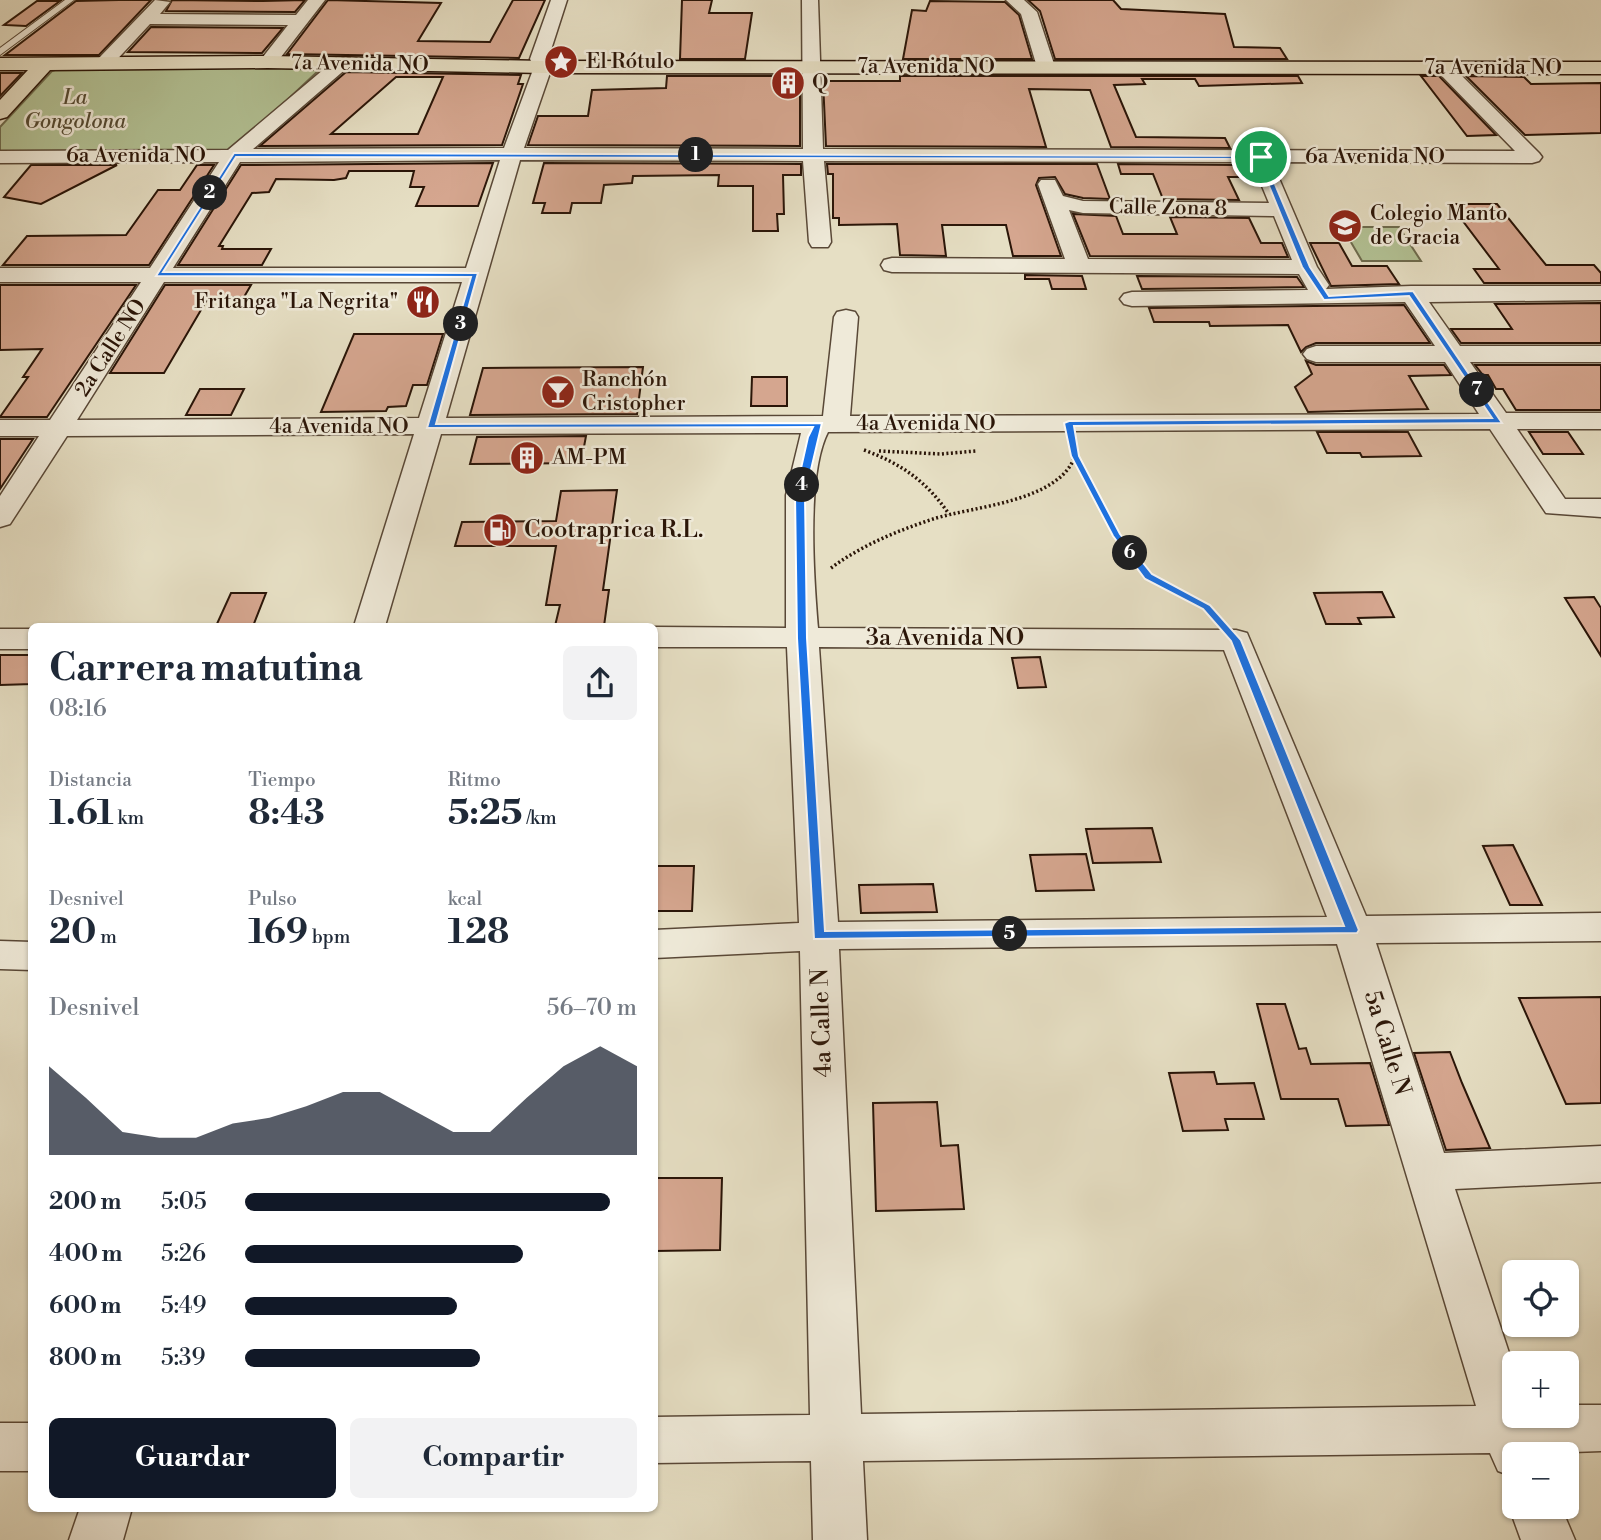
<!DOCTYPE html>
<html lang="es">
<meta charset="utf-8">
<style>
body{margin:0;font-family:"Libre Bodoni",serif;background:#f2f2f3;color:#1f2937;height:100vh;display:flex;flex-direction:column;font-size:26px;white-space:nowrap}
*{box-sizing:border-box;margin:0}
p{font-size:23px;color:#747a83}
.icon{flex:none;width:38px;height:38px;fill:none;stroke:currentColor;stroke-width:2;stroke-linecap:round;stroke-linejoin:round}
.map{position:relative;flex:1;overflow:hidden}
.details{position:absolute;left:28px;top:623px;width:630px;height:889px;display:flex;flex-direction:column;background:#fff;border-radius:10px;box-shadow:0 2px 5px #0004}
.details>*{flex:none}
.controls{position:absolute;left:1502px;top:1260px;display:grid;gap:14px}
.controls a{display:grid;place-items:center;width:77px;height:77px;border-radius:10px;background:#fff;box-shadow:0 2px 5px #0004;font-size:35px}
.pin{position:absolute;display:grid;place-items:center;width:60px;height:60px;color:#fff;margin:-30px;border:4px solid #fff;border-radius:50%;box-shadow:0 2px 7px #0007}
.km{position:absolute;width:35px;height:35px;margin:-18px;border-radius:50%;background:#222;color:#fff;font-size:19px;line-height:35px;text-align:center}
.round{display:grid;place-items:center;flex:none;width:74px;height:74px;border-radius:10px;background:#f2f2f3}
.summary{display:flex;align-items:center;justify-content:space-between;height:119px;padding:0 21px}
h1{font-size:38px;font-weight:700;line-height:52px}
.stats{display:grid;grid-template-columns:repeat(3,1fr);gap:10px;height:119px;padding:7px 21px}
.stats div{display:grid;align-content:center}
.stats b{font-size:35px;font-weight:700}
.stats small{font-size:19px;font-weight:400}
.stats p{font-size:19px}
.chart{height:196px;padding:14px 21px}
.chart p{display:flex;justify-content:space-between}
.chart svg{width:100%;height:126px;margin-top:7px;fill:#111827;opacity:.7}
.primary-button{display:flex;gap:14px;margin-top:auto;padding:14px 21px}
.primary-button a{flex:1;height:80px;border-radius:10px;background:#111827;color:#fff;font-size:28px;font-weight:700;line-height:80px;text-align:center}
.primary-button a+a{background:#f2f2f3;color:#1f2937}
ul{padding:0 21px;list-style:none;font-size:23px}
li{display:grid;grid-template-columns:112px 84px 1fr;align-items:center;height:52px}
li i{height:18px;border-radius:9px;background:#111827}
.map>svg:first-child{display:block}
.green{fill:#b3c295;stroke:#6e6c4e;stroke-width:2}
.building{fill:#d5a68f;stroke:#2a1508;stroke-width:2;fill-rule:evenodd}
.lines{fill:none;stroke-linecap:round;stroke-linejoin:round}
.service-casing{stroke:#594837;stroke-width:2}
.minor-casing{stroke:#594837;stroke-width:3}
.trunk-casing{stroke:#2a1508;stroke-width:3}
.path{stroke:#2a1508;stroke-width:3.5;stroke-dasharray:2 2.5;stroke-linecap:butt}
.service{fill:#efead9;fill-rule:evenodd}
.minor{fill:#efead9;fill-rule:evenodd}
.trunk{fill:#e6dfc4;fill-rule:evenodd}
.route{fill:#1a73e8;stroke:#fff;stroke-width:2;fill-rule:evenodd}
.labels{text-anchor:middle;dominant-baseline:central;stroke-width:5;stroke-linejoin:round;paint-order:stroke}
.far-poi-label{font-size:21px;fill:#2a1508;stroke:#efead9;text-anchor:start}
.far-street-label{font-size:21px;fill:#2a1508;stroke:#efead9}
.far-park-label{font-size:21px;font-style:italic;fill:#534932;stroke:#efead9}
.poi-label{font-size:24px;fill:#2a1508;stroke:#efead9;text-anchor:start}
.street-label{font-size:24px;fill:#2a1508;stroke:#efead9}
</style>
<div class="map">
<svg width="1601" height="1540" viewBox="0 0 1601 1540">
<rect width="100%" height="100%" fill="#e6dfc4"/>
<filter id="stains"><feTurbulence type="fractalNoise" baseFrequency=".00286" numOctaves="4"/><feColorMatrix values="0 0 0 0 .2 0 0 0 0 .09 0 0 0 0 .02 0 0 0 .5 -.17"/></filter>
<radialGradient id="worn" r=".72"><stop offset=".6" stop-color="#630" stop-opacity="0"/><stop offset="1" stop-color="#630" stop-opacity=".3"/></radialGradient>
<path class="green" d="M 304,67 L 318,71 L 237,147 L 223,152 L 0,155 L 0,127 L 52,71 L 58,69 Z
M 1342,227 L 1399,227 L 1421,261 L 1362,261 Z"/>
<path class="building" d="M 119,0 L 151,0 L 99,55 L 5,55 L 76,1 Z
M 172,0 L 263,1 L 305,0 L 295,12 L 166,11 Z
M 328,0 L 441,3 L 418,41 L 490,42 L 513,0 L 545,0 L 519,58 L 287,54 Z
M 682,0 L 712,0 L 709,13 L 752,13 L 745,59 L 680,59 Z
M 1028,0 L 1113,0 L 1121,9 L 1225,14 L 1234,47 L 1280,48 L 1287,59 L 1055,59 L 1040,11 Z
M 37,1 L 60,1 L 26,26 L 4,25 Z
M 930,1 L 1005,2 L 1019,15 L 1032,59 L 903,59 L 912,10 L 926,11 Z
M 151,27 L 283,28 L 262,53 L 128,52 Z
M 346,72 L 521,75 L 518,84 L 523,84 L 502,145 L 260,146 ZM 396,77 L 443,77 L 418,134 L 331,134 Z
M 0,73 L 22,73 L 0,96 Z
M 667,76 L 800,76 L 800,146 L 528,145 L 538,116 L 588,116 L 592,90 L 666,88 Z
M 900,76 L 1298,76 L 1302,83 L 1199,86 L 1195,79 L 1142,79 L 1145,84 L 1114,85 L 1136,137 L 1225,138 L 1230,148 L 1111,147 L 1090,90 L 1029,89 L 1046,147 L 826,146 L 823,81 L 900,81 Z
M 1421,76 L 1439,76 L 1496,135 L 1467,136 Z
M 1466,76 L 1524,77 L 1531,84 L 1601,83 L 1601,133 L 1525,135 Z
M 493,163 L 478,206 L 416,206 L 424,187 L 410,187 L 414,171 L 349,171 L 346,178 L 334,180 L 276,179 L 269,192 L 252,193 L 219,246 L 223,246 L 222,249 L 271,249 L 262,265 L 178,265 L 241,165 Z
M 544,163 L 801,164 L 801,175 L 783,175 L 784,214 L 777,214 L 778,231 L 753,231 L 753,186 L 718,186 L 719,175 L 633,176 L 632,183 L 604,185 L 601,203 L 572,203 L 570,213 L 542,213 L 545,203 L 533,203 Z
M 827,164 L 1097,164 L 1110,199 L 1083,198 L 1065,194 L 1055,177 L 1039,178 L 1036,185 L 1061,256 L 1013,256 L 1006,225 L 942,225 L 946,256 L 900,255 L 897,224 L 839,225 L 839,218 L 833,218 L 833,174 L 828,174 Z
M 1118,164 L 1238,165 L 1245,177 L 1228,177 L 1239,200 L 1163,199 L 1153,174 L 1121,174 Z
M 31,165 L 117,165 L 41,204 L 4,197 Z
M 197,165 L 214,165 L 149,265 L 3,265 L 27,236 L 126,235 L 158,190 L 180,190 Z
M 1450,204 L 1497,204 L 1546,265 L 1594,265 L 1601,273 L 1601,283 L 1484,283 L 1474,269 L 1499,269 Z
M 1073,214 L 1116,216 L 1123,234 L 1177,234 L 1170,217 L 1249,218 L 1261,243 L 1282,243 L 1288,257 L 1090,256 Z
M 1310,243 L 1339,243 L 1352,266 L 1387,266 L 1399,284 L 1331,286 Z
M 1025,275 L 1082,276 L 1086,289 L 1052,289 L 1049,279 L 1025,279 Z
M 1137,276 L 1297,277 L 1304,287 L 1142,289 Z
M 0,285 L 136,285 L 47,417 L 0,417 L 28,377 L 23,377 L 42,349 L 0,350 Z
M 165,285 L 251,285 L 244,297 L 208,298 L 164,373 L 110,373 Z
M 1601,303 L 1601,343 L 1461,343 L 1451,329 L 1512,329 L 1495,304 Z
M 1404,305 L 1430,343 L 1316,343 L 1306,347 L 1301,352 L 1288,325 L 1210,326 L 1209,322 L 1154,322 L 1149,308 Z
M 354,334 L 443,334 L 427,385 L 413,385 L 406,406 L 388,407 L 386,411 L 321,412 Z
M 1306,361 L 1316,365 L 1444,365 L 1451,375 L 1409,376 L 1428,409 L 1308,412 L 1295,387 L 1312,374 Z
M 1475,365 L 1601,365 L 1601,410 L 1516,410 L 1503,389 L 1496,389 L 1488,375 L 1483,375 Z
M 643,367 L 637,414 L 470,415 L 483,368 Z
M 752,377 L 787,377 L 787,406 L 751,406 Z
M 200,389 L 244,389 L 231,415 L 186,415 Z
M 1317,432 L 1408,432 L 1421,456 L 1362,457 L 1360,453 L 1327,453 Z
M 1529,432 L 1568,432 L 1583,454 L 1543,454 Z
M 586,436 L 581,463 L 470,464 L 477,437 Z
M 0,439 L 33,439 L 0,489 Z
M 617,490 L 603,590 L 609,590 L 604,626 L 555,626 L 560,605 L 546,605 L 556,546 L 455,546 L 462,522 L 556,521 L 561,491 Z
M 1382,592 L 1394,617 L 1358,618 L 1361,624 L 1326,624 L 1314,593 Z
M 231,593 L 266,593 L 253,626 L 216,626 Z
M 1594,597 L 1601,608 L 1601,656 L 1565,598 Z
M 0,655 L 32,655 L 32,684 L 0,685 Z
M 1040,657 L 1046,687 L 1018,688 L 1012,658 Z
M 1152,828 L 1161,862 L 1093,863 L 1086,829 Z
M 1513,845 L 1542,905 L 1510,905 L 1483,846 Z
M 1086,854 L 1094,890 L 1036,891 L 1030,855 Z
M 654,866 L 694,866 L 692,911 L 654,911 Z
M 933,884 L 937,912 L 861,913 L 859,885 Z
M 1601,997 L 1601,1103 L 1566,1104 L 1519,998 Z
M 1257,1004 L 1285,1004 L 1299,1049 L 1306,1048 L 1311,1064 L 1370,1063 L 1389,1125 L 1346,1126 L 1338,1099 L 1281,1099 Z
M 1450,1052 L 1462,1083 L 1490,1148 L 1446,1150 L 1414,1053 Z
M 1214,1072 L 1217,1084 L 1254,1083 L 1264,1119 L 1225,1119 L 1228,1130 L 1183,1131 L 1169,1073 Z
M 937,1102 L 941,1146 L 958,1145 L 964,1209 L 876,1211 L 873,1103 Z
M 654,1178 L 722,1178 L 720,1250 L 654,1251 Z"/>
<g class="lines">
<g class="service-casing">
<path id="service" d="M 65,0 L 74,0 L 0,55 L 0,48 Z"/>
</g>
<g class="minor-casing">
<path id="minor" d="M 155,0 L 170,2 L 160,14 L 296,15 L 308,0 L 325,0 L 274,66 L 268,67 L 259,62 L 288,25 L 150,24 L 110,67 L 98,67 L 95,63 L 98,59 Z
M 551,0 L 567,0 L 548,59 L 552,67 L 524,148 L 803,149 L 802,0 L 818,0 L 823,149 L 1515,151 L 1438,72 L 1435,68 L 1438,64 L 1450,64 L 1539,153 L 1542,157 L 1539,161 L 1532,163 L 1272,162 L 1317,267 L 1329,285 L 1326,289 L 1411,286 L 1601,286 L 1601,300 L 1429,302 L 1460,346 L 1601,346 L 1601,362 L 1470,362 L 1506,413 L 1601,413 L 1601,429 L 1517,429 L 1565,499 L 1601,499 L 1601,517 L 1546,513 L 1490,429 L 828,432 C 806,475 814,580 818,628 L 1236,630 L 1247,633 L 1366,916 L 1601,913 L 1601,941 L 1376,943 L 1444,1153 L 1601,1146 L 1601,1182 L 1455,1189 L 1514,1368 L 1514,1416 L 1566,1416 L 1566,1405 L 1601,1405 L 1601,1451 L 1514,1454 L 1514,1477 L 1498,1471 L 1490,1453 L 863,1461 L 867,1540 L 813,1540 L 811,1461 L 654,1463 L 654,1417 L 810,1415 L 800,951 L 654,958 L 654,930 L 799,923 L 787,647 L 654,647 L 654,627 L 786,628 L 786,495 L 801,433 L 441,434 L 385,626 L 354,626 L 414,434 L 67,436 L 10,524 L 0,527 L 0,496 L 39,436 L 0,436 L 0,420 L 50,420 L 141,282 L 0,282 L 0,268 L 150,268 L 219,162 L 0,163 L 0,151 L 228,150 L 336,59 L 348,59 L 351,63 L 348,67 L 253,149 L 504,148 L 534,67 L 530,59 ZM 500,160 L 466,268 L 173,268 L 240,162 ZM 520,160 L 803,161 L 809,242 L 812,247 L 828,247 L 831,242 L 824,161 L 1252,162 L 1269,203 L 1083,201 L 1063,196 L 1055,180 L 1041,180 L 1038,184 L 1065,259 L 892,258 L 884,260 L 881,265 L 884,270 L 892,272 L 1299,274 L 1308,290 L 1132,292 L 1124,294 L 1120,299 L 1124,304 L 1132,306 L 1405,302 L 1435,346 L 1316,346 L 1307,349 L 1303,354 L 1307,359 L 1316,362 L 1445,362 L 1479,414 L 850,416 L 858,317 L 855,312 L 846,310 L 837,312 L 834,317 L 823,416 L 446,418 ZM 1069,210 L 1083,213 L 1274,216 L 1292,260 L 1088,259 ZM 164,282 L 462,282 L 419,418 L 77,420 ZM 819,647 L 1224,650 L 1327,917 L 838,922 ZM 1337,944 L 1476,1406 L 861,1414 L 839,949 Z
M 1006,0 L 1024,0 L 1037,12 L 1055,67 L 1052,71 L 1040,71 L 1037,67 L 1021,14 Z
M 0,629 L 32,629 L 32,649 L 0,649 Z
M 0,941 L 32,942 L 32,970 L 0,969 Z
M 0,1423 L 32,1423 L 32,1471 L 0,1471 Z
M 1514,1495 L 1514,1507 L 1561,1507 L 1575,1540 L 1521,1540 L 1509,1507 Z
M 80,1508 L 132,1508 L 123,1540 L 69,1540 Z"/>
</g>
<g class="trunk-casing">
<path id="trunk" d="M 268,56 L 543,61 L 1601,62 L 1601,74 L 543,73 L 268,68 L 50,70 L 7,117 L 0,119 L 0,100 L 28,70 L 0,70 L 0,58 Z"/>
</g>
<path class="path" d="M 1073,445 L 1075,456 C 1096,497 1115,551 1152,580 C 1172,594 1196,597 1213,615
M 864,450 C 902,464 926,481 949,514
M 879,451 L 941,454 L 976,451
M 831,568 C 862,545 897,531 933,519 C 974,506 1059,502 1075,456"/>
<use href="#service" class="service"/>
<use href="#minor" class="minor"/>
<use href="#trunk" class="trunk"/>
</g>
<path class="route" d="M 234,153 L 1263,156 L 1310,267 L 1329,296 L 1413,291 L 1502,423 L 1074,426 L 1079,456 L 1120,534 L 1152,574 L 1210,605 L 1241,640 L 1359,930 L 1357,933 L 814,939 L 797,638 L 795,495 L 808,437 L 813,427 L 427,428 L 471,277 L 156,276 ZM 236,157 L 1258,159 L 1302,267 L 1324,300 L 1409,296 L 1492,418 L 1069,421 L 1064,423 L 1071,456 L 1113,536 L 1145,579 L 1203,609 L 1231,641 L 1344,926 L 825,931 L 807,638 L 805,495 L 822,423 L 436,424 L 478,273 L 163,272 Z"/>
<defs>
<g id="sight-disc" transform="scale(1.75)"><circle r="9.5" fill="#8f2418" stroke="#efead9"/><path d="M0-6L1.8-2.2L6-1.7L2.9 1.2L3.7 5.4L0 3.3L-3.7 5.4L-2.9 1.2L-6-1.7L-1.8-2.2Z" fill="#fff"/></g>
<g id="building-disc" transform="scale(1.75)"><circle r="9.5" fill="#8f2418" stroke="#efead9"/><path d="M-4-6H4V6H1V3H-1V6H-4ZM-2.5-4.3h1.7v1.8h-1.7ZM.8-4.3h1.7v1.8H.8ZM-2.5-1h1.7V.8h-1.7ZM.8-1h1.7V.8H.8Z" fill="#fff"/></g>
<g id="school-disc" transform="scale(1.75)"><circle r="9.5" fill="#8f2418" stroke="#efead9"/><path d="M0-5L7-2L0 1L-7-2ZM-4 1L0 2.5L4 1V4Q0 6-4 4Z" fill="#fff"/></g>
<g id="restaurant-disc" transform="scale(1.75)"><circle r="9.5" fill="#8f2418" stroke="#efead9"/><path d="M-5-6h1v4h1v-4h1v4h1v-4h1v5L-1.5 .5V6h-2V.5L-5-1ZM5-6V6H3V1.5H1.5Q1.5-4 5-6Z" fill="#fff"/></g>
<g id="bar-disc" transform="scale(1.75)"><circle r="9.5" fill="#8f2418" stroke="#efead9"/><path d="M-6-5H6L.8 .8V4.5H3.5V6h-7V4.5H-.8V.8Z" fill="#fff"/></g>
<g id="fuel-disc" transform="scale(1.75)"><circle r="9.5" fill="#8f2418" stroke="#efead9"/><path d="M-5.5-6h7V0h2V4h1.3V-2.5L3-4.5l.8-.8L6-3V5H2.5V1h-1V6h-7ZM-4.2-4.7v3.2H.2V-4.7Z" fill="#fff"/></g>
</defs>
<g fill-rule="evenodd">
<use href="#sight-disc" x="561" y="62"/>
<use href="#building-disc" x="788" y="83"/>
<use href="#school-disc" x="1345" y="226"/>
<use href="#restaurant-disc" x="423" y="302"/>
<use href="#bar-disc" x="558" y="392"/>
<use href="#building-disc" x="527" y="458"/>
<use href="#fuel-disc" x="500" y="530"/>
</g>
<g class="labels">
<g class="far-poi-label">
<text x="586" y="62">El Rótulo</text>
<text x="812" y="83">Q</text>
<text x="1370" y="214">Colegio Manto<tspan x="1370" dy="24">de Gracia</tspan></text>
<text x="398" y="302" text-anchor="end">Fritanga "La Negrita"</text>
<text x="582" y="380">Ranchón<tspan x="582" dy="24">Cristopher</tspan></text>
<text x="552" y="458">AM-PM</text>
</g>
<g class="far-street-label">
<text transform="translate(360 64) rotate(1)">7a Avenida NO</text>
<text x="926" y="67">7a Avenida NO</text>
<text x="1493" y="68">7a Avenida NO</text>
<text x="136" y="156">6a Avenida NO</text>
<text x="1375" y="157">6a Avenida NO</text>
<text transform="translate(1168 208) rotate(1)">Calle Zona 8</text>
<text transform="translate(111 348) rotate(-57)">2a Calle NO</text>
<text x="926" y="424">4a Avenida NO</text>
<text x="339" y="427">4a Avenida NO</text>
</g>
<g class="far-park-label">
<text x="75" y="98">La<tspan x="75" dy="24">Gongolona</tspan></text>
</g>
<g class="poi-label">
<text x="524" y="530">Cootraprica R.L.</text>
</g>
<g class="street-label">
<text x="945" y="638">3a Avenida NO</text>
<text transform="translate(822 1023) rotate(-92)">4a Calle N</text>
<text transform="translate(1387 1043) rotate(73)">5a Calle N</text>
</g>
</g>
<rect width="100%" height="100%" filter="url(#stains)"/>
<rect width="100%" height="100%" fill="url(#worn)"/>
</svg>
<div class="controls">
<a><svg class="icon" aria-label="locate" viewBox="0 0 24 24"><circle cx="12" cy="12" r="6"/><path d="M12 2v4M12 18v4M2 12h4M18 12h4"/></svg></a>
<a>+</a>
<a>−</a>
</div>
<div class="pin" style="left:1261px;top:157px;background:#1e9e55"><svg class="icon" aria-label="arrive" viewBox="0 0 24 24"><path d="M6 21V4h12l-3 4 3 4H6"/></svg></div>
<b class="km" style="left:696px;top:155px">1</b>
<b class="km" style="left:210px;top:193px">2</b>
<b class="km" style="left:461px;top:324px">3</b>
<b class="km" style="left:802px;top:485px">4</b>
<b class="km" style="left:1010px;top:934px">5</b>
<b class="km" style="left:1130px;top:553px">6</b>
<b class="km" style="left:1477px;top:390px">7</b>
<section class="details">
<div class="summary"><div><h1>Carrera matutina</h1><p>08:16</p></div><a class="round"><svg class="icon" aria-label="share" viewBox="0 0 24 24"><path d="M12 15V3M7 8l5-5 5 5M5 13v7h14v-7"/></svg></a></div>
<div class="stats">
<div><p>Distancia</p><b>1.61<small> km</small></b></div>
<div><p>Tiempo</p><b>8:43</b></div>
<div><p>Ritmo</p><b>5:25<small> /km</small></b></div>
</div>
<div class="stats">
<div><p>Desnivel</p><b>20<small> m</small></b></div>
<div><p>Pulso</p><b>169<small> bpm</small></b></div>
<div><p>kcal</p><b>128</b></div>
</div>
<div class="chart"><p><span>Desnivel</span>56–70 m</p>
<svg viewBox="0 0 160 44" preserveAspectRatio="none"><path d="M0 44V13L10 24L20 36L30 38L40 38L50 33L60 31L70 27L80 22L90 22L100 29L110 36L120 36L130 24L140 13L150 6L160 13V44z"/></svg>
</div>
<ul>
<li><b>200 m</b>5:05<i style="width:93%"></i></li>
<li><b>400 m</b>5:26<i style="width:71%"></i></li>
<li><b>600 m</b>5:49<i style="width:54%"></i></li>
<li><b>800 m</b>5:39<i style="width:60%"></i></li>
</ul>
<div class="primary-button"><a>Guardar</a><a>Compartir</a></div>
</section>
</div>
